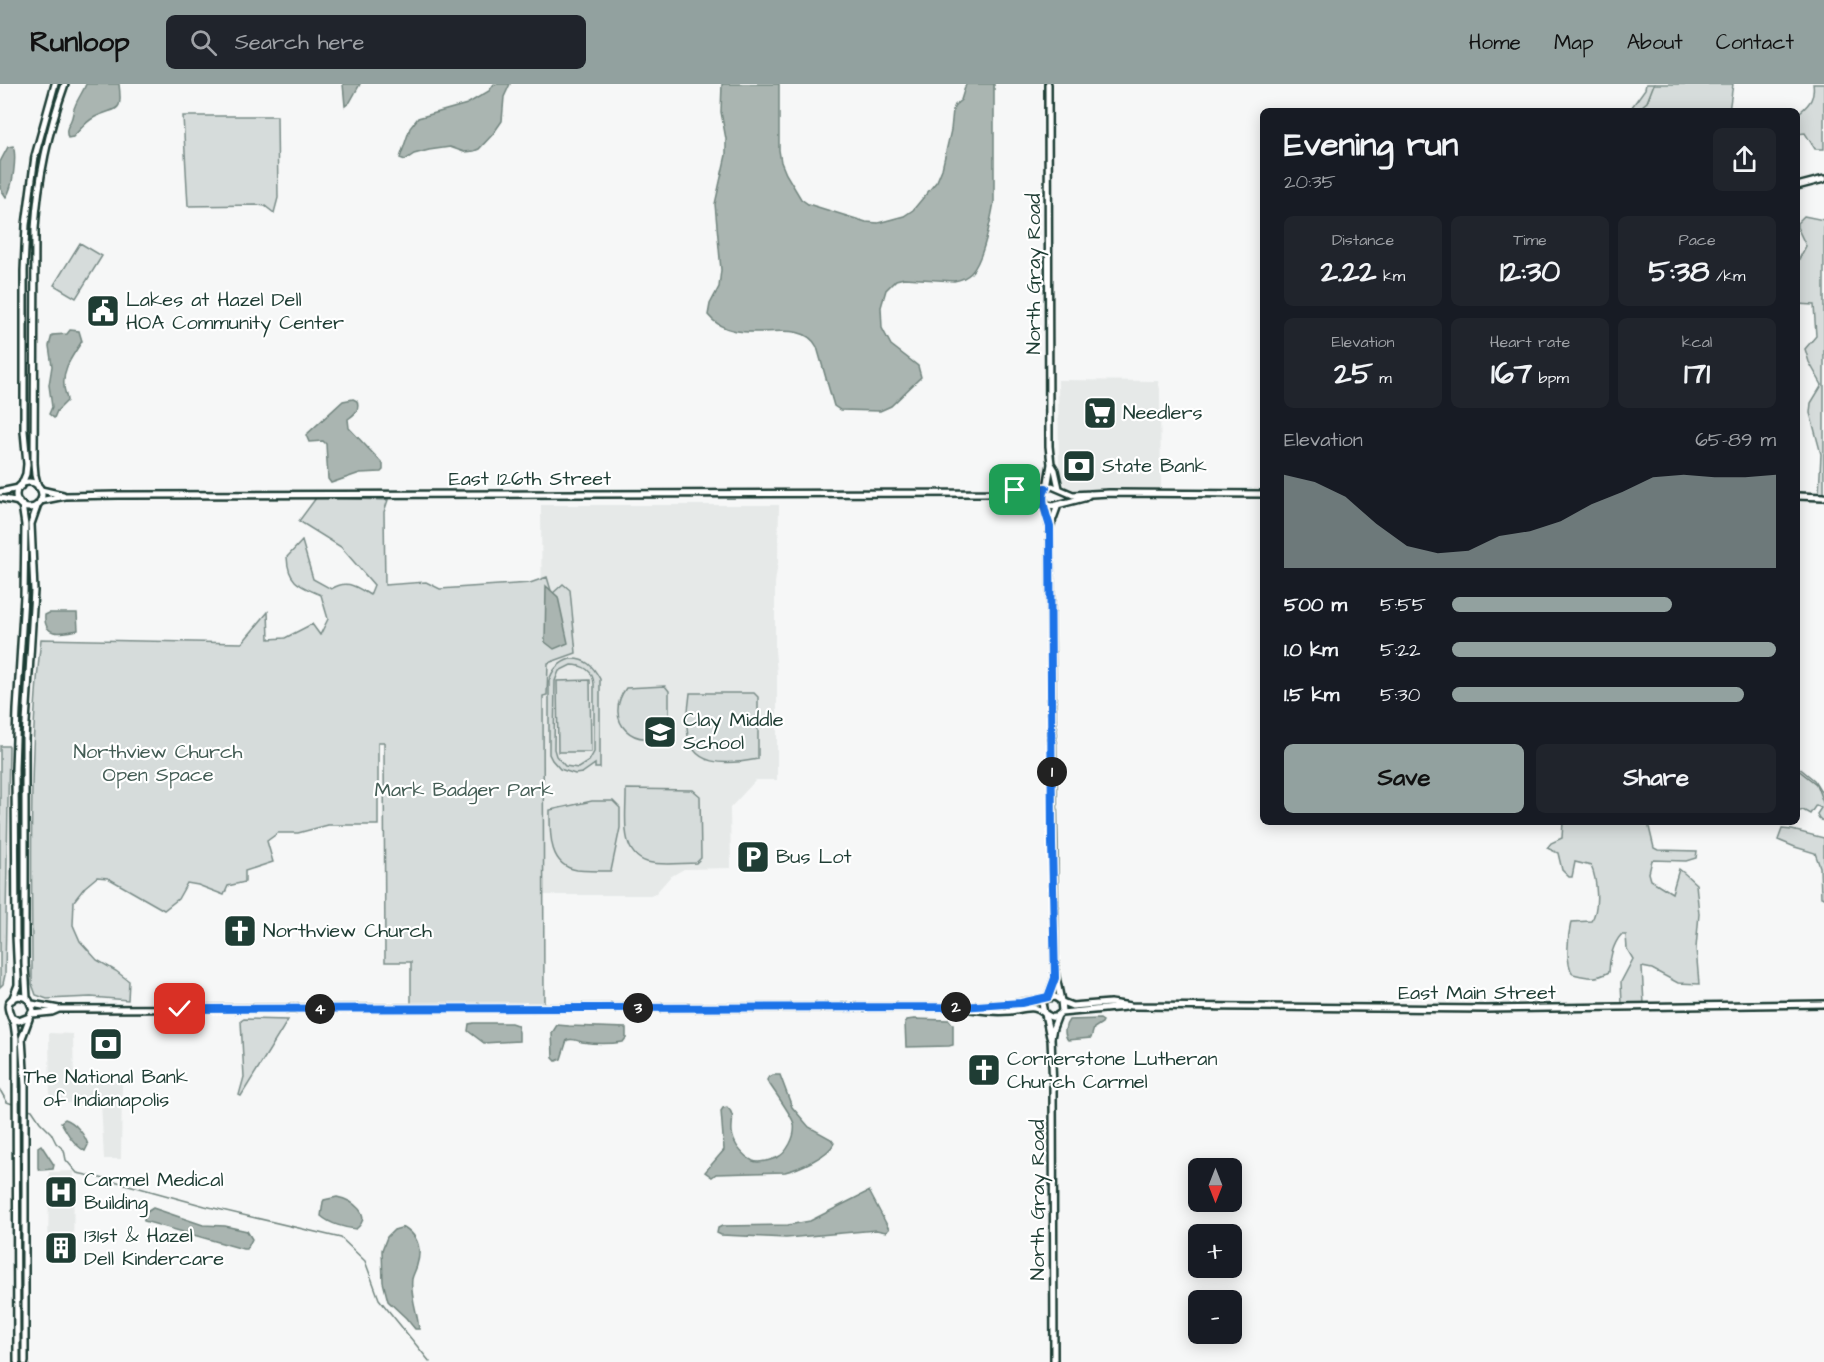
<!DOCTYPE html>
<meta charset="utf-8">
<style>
body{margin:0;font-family:"Architects Daughter",sans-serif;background:#20242c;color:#f1f3f6;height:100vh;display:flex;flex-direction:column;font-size:22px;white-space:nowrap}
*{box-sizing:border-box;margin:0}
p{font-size:20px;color:#9ea1a6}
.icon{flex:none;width:33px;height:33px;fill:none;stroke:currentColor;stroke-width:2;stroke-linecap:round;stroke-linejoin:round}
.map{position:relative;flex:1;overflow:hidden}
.side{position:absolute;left:1260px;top:24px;width:540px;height:717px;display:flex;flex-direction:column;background:#171b24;border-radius:9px;box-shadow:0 3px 15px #0003}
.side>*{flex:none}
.needle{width:39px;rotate:180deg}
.controls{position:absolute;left:1188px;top:1074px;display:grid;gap:12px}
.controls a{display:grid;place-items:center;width:54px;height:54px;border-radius:9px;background:#171b24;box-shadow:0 3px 15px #0003;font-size:30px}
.pin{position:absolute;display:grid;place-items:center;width:51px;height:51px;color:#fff;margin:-26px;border-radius:12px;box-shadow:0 3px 9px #0006}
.km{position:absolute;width:30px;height:30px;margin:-15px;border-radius:50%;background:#222;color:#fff;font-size:16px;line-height:30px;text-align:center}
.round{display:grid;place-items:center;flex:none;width:63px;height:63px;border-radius:9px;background:#20242c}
.summary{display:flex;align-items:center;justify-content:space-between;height:102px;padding:0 24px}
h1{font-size:33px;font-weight:700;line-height:45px}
.figures{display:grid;grid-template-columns:repeat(3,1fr);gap:9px;height:102px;padding:6px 24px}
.figures div{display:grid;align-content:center;border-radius:9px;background:#20242c;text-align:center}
.figures b{font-size:30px;font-weight:700}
.figures small{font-size:16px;font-weight:400}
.figures p{font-size:16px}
.chart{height:168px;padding:12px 24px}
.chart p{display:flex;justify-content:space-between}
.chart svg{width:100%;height:108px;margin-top:6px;fill:#92a19f;opacity:.7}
.cta{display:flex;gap:12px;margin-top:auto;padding:12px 24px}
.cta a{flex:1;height:69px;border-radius:9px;background:#92a19f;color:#111;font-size:24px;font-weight:700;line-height:69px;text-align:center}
.cta a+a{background:#20242c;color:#f1f3f6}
ul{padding:0 24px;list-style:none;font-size:20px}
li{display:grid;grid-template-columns:96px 72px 1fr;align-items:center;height:45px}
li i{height:15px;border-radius:8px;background:#92a19f}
header{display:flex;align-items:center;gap:36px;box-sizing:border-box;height:84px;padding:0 30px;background:#92a19f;color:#111}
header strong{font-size:28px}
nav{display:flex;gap:33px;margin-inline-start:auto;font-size:21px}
.search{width:420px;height:54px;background:#20242c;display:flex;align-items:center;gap:15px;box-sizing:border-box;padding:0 21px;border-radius:9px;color:#9ea1a6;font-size:22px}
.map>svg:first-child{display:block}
.built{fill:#e6e9e8}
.green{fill:#d6dcdb;stroke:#7a8c88;stroke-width:1.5;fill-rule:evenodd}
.water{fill:#aab5b1;stroke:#72857f;stroke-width:1.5}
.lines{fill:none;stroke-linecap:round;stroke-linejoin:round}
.stream{stroke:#72857f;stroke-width:1.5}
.tertiary-casing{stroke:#1f3d34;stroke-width:10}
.secondary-casing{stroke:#1f3d34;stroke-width:10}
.tertiary{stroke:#fff;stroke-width:5}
.secondary{stroke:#fff;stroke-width:5}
.route-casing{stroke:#fff;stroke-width:12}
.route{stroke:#1a73e8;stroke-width:8}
.labels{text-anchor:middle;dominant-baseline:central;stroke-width:4.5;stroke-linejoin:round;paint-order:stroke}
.street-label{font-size:20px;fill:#1f3d34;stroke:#fff}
.poi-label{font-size:20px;fill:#1f3d34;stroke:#fff;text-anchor:start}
.park-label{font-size:20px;fill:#445d55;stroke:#fff}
</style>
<header>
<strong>Runloop</strong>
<div class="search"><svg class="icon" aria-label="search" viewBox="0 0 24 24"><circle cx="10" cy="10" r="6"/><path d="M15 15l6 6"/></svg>Search here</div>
<nav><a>Home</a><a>Map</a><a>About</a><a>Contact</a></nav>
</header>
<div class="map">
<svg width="1824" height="1278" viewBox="0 0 1824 1278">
<rect width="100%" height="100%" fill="#f6f7f7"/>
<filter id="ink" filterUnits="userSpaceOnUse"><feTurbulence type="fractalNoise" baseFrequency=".0167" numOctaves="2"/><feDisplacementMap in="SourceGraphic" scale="12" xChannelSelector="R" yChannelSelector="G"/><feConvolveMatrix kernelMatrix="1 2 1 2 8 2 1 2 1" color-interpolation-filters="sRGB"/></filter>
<g filter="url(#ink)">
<path class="built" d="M 1058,296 L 1158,297 L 1160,305 L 1161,404 L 1073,406 L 1067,405 L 1062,396 L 1059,382 Z
M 541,421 L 779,421 L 778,478 L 775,499 L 775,566 L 777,589 L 777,696 L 756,696 L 730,724 L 731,784 L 684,785 L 670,793 L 655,810 L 650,811 L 544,811 Z
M 49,949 L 73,950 L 74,998 L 122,998 L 121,1075 L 104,1075 L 101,1019 L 50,1019 Z
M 74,1087 L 73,1179 L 48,1178 L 49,1088 Z"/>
<path class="green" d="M 1646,0 L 1733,0 L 1729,27 L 1629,27 L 1645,5 Z
M 1813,0 L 1824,0 L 1824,65 L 1815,65 L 1805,49 L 1797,50 L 1797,28 L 1800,28 C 1810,20 1815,13 1813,0 Z
M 183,32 L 277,32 L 278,114 L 274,129 L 265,122 L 258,121 L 188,122 Z
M 1804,132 L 1824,136 L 1824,410 L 1819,410 L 1821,370 L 1810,329 L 1811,319 L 1822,301 L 1809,278 L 1805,265 L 1816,252 L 1814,221 L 1797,220 L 1797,179 L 1806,162 L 1797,143 L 1797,139 Z
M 80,159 L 102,172 L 76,214 L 54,201 Z
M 316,414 L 388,416 L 384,428 L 385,501 L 426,498 L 440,505 L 530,499 L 547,493 L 552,510 L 563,500 L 570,506 L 576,569 L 548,579 L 547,611 L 543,612 L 544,922 L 411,922 L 411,878 L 385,878 L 384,658 L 378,658 L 378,741 L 328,741 L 298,749 L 278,749 L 267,757 L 273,778 L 245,787 L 245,798 L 228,802 L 224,811 L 198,801 L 187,799 L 178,815 L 164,826 L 108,794 L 97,793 L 85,803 L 74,817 L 73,841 L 80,857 L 97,876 L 116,887 L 129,897 L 128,916 L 91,913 L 47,915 L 36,911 L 32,900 C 32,785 28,669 41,555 L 242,559 L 268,528 L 269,555 L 285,554 L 312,540 L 320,551 L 328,535 L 321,511 C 300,502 288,499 287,473 L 302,457 L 313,495 L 331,505 C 347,495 355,502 370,511 L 374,501 L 341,463 L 299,437 Z
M 570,575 C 586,574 593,582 600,595 L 600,684 L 595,684 L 595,680 L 582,689 L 575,690 L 560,685 L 552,676 L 549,670 L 549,597 C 552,586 558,579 570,575 ZM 571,581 C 584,581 593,587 594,600 L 594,668 L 589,677 L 578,684 L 565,682 L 556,672 L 554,665 L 555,597 L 559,587 Z
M 590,596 L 591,668 L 558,668 L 557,597 Z
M 665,602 L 669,607 L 669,646 C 636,670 602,637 626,604 Z
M 690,609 L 754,609 L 758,613 L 758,675 C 727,681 688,685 687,642 C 687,631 689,620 690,609 Z
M 0,662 L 9,662 L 5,891 L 3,900 L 0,903 Z
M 1797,682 L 1814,696 L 1824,712 L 1824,738 L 1819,734 L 1817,730 L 1821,724 L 1816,721 L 1810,730 L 1803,726 L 1797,728 Z
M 626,705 L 693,706 L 700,712 L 701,774 L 696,779 C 681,779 662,782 647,778 C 618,769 627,728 626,705 Z
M 592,717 L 613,717 L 620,724 L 620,744 L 611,787 C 600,787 588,787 577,786 C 548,782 550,748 550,726 Z
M 1563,738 L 1650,738 L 1649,743 L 1654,764 L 1658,766 L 1697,767 L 1696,774 L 1686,777 L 1652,776 L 1649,789 L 1651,796 L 1672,809 L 1679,785 C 1686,790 1690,795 1696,800 L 1699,830 L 1696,864 L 1699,900 L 1678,899 L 1652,885 L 1642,883 L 1644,920 L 1622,920 L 1621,898 L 1633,875 L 1627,865 L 1626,851 L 1621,851 C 1613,860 1609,876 1609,888 C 1596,896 1586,893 1573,890 C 1565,879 1568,851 1571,838 L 1591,837 C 1600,826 1597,795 1591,782 L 1575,778 L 1572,793 L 1569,793 L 1562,786 L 1558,769 L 1547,764 L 1551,759 L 1562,754 Z
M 1782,745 L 1792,746 L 1824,754 L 1824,814 L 1821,813 L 1820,783 L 1815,769 L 1795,763 L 1778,756 Z
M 244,935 L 288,936 L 241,1012 L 239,1011 L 244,993 L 241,937 Z"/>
<path class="water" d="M 86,0 L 119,0 C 123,31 117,22 95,33 C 85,38 80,46 73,53 L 68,54 C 65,45 68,43 71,36 C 73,32 73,26 75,22 C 78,14 83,8 86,0 Z
M 343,0 L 360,0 L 350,18 L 345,22 Z
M 494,0 L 510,0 L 504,13 L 502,37 L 493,50 L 479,65 L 474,67 L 464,68 L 450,63 L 429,66 L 414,70 L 405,76 L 400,74 L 410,44 L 418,34 L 467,20 L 489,7 Z
M 722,0 L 779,0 L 779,66 L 781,78 L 786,90 L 801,115 L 808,120 L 866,138 L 878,139 L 904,132 L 913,126 L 937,97 L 942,85 L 951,46 L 953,26 L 955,21 L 961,16 L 966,0 L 994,0 L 994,118 C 991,135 983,177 971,189 C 966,194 960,196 954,197 L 904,194 L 896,196 L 886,206 L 881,223 L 882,244 L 891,261 L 918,282 L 921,293 L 891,322 L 880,327 L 840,326 L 834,322 L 817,263 C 800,228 737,268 708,231 L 710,220 L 719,203 L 721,186 L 715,120 L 726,71 L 726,55 L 721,28 Z
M 13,62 C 17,72 13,104 6,113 L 0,104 L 0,78 L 8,63 Z
M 70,246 L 79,247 L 82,257 C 73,272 62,284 64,302 C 64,307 67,312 67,317 L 57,327 L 54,334 L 49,330 L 52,323 L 49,301 L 52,282 L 49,262 L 52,251 L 67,250 Z
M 353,315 L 357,317 C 360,326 355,330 348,335 L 349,344 L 383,380 L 383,386 L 381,388 L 360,389 L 331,399 L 328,395 L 326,360 L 323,357 L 309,358 L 306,351 L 343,317 Z
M 546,502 L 558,513 L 568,559 L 554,565 L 545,558 Z
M 49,529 L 77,529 L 78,546 C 62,549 43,554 45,531 Z
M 914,935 L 949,936 L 953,941 L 953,961 L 949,962 L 906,963 L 905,939 L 907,936 Z
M 1100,935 L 1103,937 L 1102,939 L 1094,944 L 1091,954 L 1068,956 C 1063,950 1065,941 1069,936 Z
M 474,939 L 511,939 L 517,941 L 519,948 L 519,957 L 484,959 L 468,947 L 469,940 Z
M 557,941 L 569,942 L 626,944 L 626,954 L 623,958 C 610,960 595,960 582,958 C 576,956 573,955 567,956 L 561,975 L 556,977 L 553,974 L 552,949 Z
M 773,991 L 780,991 L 792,1023 L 809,1043 L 831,1055 L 834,1059 C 829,1072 798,1085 785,1088 L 716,1090 L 712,1093 L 705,1088 L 724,1066 L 721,1027 L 723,1024 L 727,1023 C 736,1031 731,1038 732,1048 C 733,1060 743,1072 753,1077 C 760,1080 769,1076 776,1074 C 787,1070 796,1052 794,1040 C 792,1031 773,1006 767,996 L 768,994 Z
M 65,1035 C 75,1038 85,1051 88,1061 L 85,1067 C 74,1061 67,1049 61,1038 Z
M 41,1061 L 54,1081 L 53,1085 L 41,1086 L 38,1084 L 38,1063 Z
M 869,1107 L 889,1145 L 886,1148 L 876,1146 L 786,1154 L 721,1151 L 717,1149 L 718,1144 L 722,1142 L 788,1141 L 810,1137 Z
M 337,1113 C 352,1116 374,1131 356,1145 C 345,1144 330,1140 321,1132 L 323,1118 L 324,1116 Z
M 153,1124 L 203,1141 L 225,1142 L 247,1147 L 252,1155 L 247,1165 L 243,1165 L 144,1137 C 143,1130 148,1127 153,1124 Z
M 404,1143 C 418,1152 422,1165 417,1181 C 416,1186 413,1190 412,1195 C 410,1209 416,1225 418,1238 L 419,1245 L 415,1245 L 406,1234 L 388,1217 L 383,1198 L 382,1166 L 387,1153 L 394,1146 Z"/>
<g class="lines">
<path class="stream" d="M 1636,27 L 1647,18 L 1654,0
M 1797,685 L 1816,700 L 1824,721
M 0,1006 L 7,1018 L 15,1021
M 28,1025 L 32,1026 L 40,1038 L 51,1049 L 56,1059 L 64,1066 L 66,1076 L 77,1089 L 114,1097 L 205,1122 L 341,1154 L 365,1177 L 379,1215 L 430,1278"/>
<g class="tertiary-casing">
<path id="tertiary" d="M 1797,102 L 1824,95
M 1052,381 L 1055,386 L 1059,404
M 1047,404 L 1051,380 L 1049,362 L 1048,0
M 41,406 L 63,411
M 0,408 L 19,404
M 998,409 L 1009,412 L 1032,412 L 1047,421 L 1053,422 L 1084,414 L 1090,410
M 1797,412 L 1824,413
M 0,414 L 19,418
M 40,417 L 65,412 L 118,411 L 996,409 L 1046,404 L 1052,402 L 1073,411 L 1109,409 L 1263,410
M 1045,418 L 1049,441
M 1058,421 L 1050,443 L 1050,466 L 1055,888 L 1061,917
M 1048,913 L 1055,894
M 1045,930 L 1050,953
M 1054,1278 L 1053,1004 L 1051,954 L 1053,944 L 1058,931"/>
</g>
<g class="secondary-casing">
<path id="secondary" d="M16 411a13 13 0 1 1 26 0a13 13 0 1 1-26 0Z
M 21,402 L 26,390 L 27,380 L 24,347 L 24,187 L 26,141 L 35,72 L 55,0
M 38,403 L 35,391 L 34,379 L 35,145 C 38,96 48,47 65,0
M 27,914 L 25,880 L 25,655 L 34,507 L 31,440 L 38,420
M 12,916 L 18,901 L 18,894 L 16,851 L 15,685 L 17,626 L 24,512 L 25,441 L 22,421
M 1062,918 L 1072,922 L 1110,919 L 1131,922 L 1487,925 L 1824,920
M 32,920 L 59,925 L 961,923 L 1013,920 L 1047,914
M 971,925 C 984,927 997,928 1010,927 C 1018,926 1026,923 1034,924 C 1046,926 1051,942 1062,927 L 1061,917 L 1055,913 L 1047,914 L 1042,919 L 1044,929
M 1061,929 L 1126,923
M 32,930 L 52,928 L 59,925
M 11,933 L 19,937 L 29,933 L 33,926 L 29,916 C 25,913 21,911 15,913 C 2,919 11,931 14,940 C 15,945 15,949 16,954 L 17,1278
M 25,1278 L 25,1002 L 22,954 L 29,935"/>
</g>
<use href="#tertiary" class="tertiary"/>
<use href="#secondary" class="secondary"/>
</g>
</g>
<g class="lines" filter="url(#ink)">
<g class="route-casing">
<path id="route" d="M 180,925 L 961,923 L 1021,919 L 1048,913 L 1055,894 L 1052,759 L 1050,443 C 1047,432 1039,413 1046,404 L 1015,406"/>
</g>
<use href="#route" class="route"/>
</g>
<defs>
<g id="civic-square" transform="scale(1.725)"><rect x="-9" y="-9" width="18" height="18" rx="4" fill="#1f3d34" stroke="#fff"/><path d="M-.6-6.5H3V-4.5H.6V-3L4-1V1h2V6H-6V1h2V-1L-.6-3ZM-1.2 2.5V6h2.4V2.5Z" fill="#fff"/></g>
<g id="supermarket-square" transform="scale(1.725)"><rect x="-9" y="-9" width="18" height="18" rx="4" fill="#1f3d34" stroke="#fff"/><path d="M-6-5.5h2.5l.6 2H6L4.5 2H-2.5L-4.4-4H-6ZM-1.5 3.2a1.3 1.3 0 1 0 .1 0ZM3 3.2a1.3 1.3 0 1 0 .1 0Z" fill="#fff"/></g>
<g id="bank-square" transform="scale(1.725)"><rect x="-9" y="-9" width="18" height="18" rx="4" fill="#1f3d34" stroke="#fff"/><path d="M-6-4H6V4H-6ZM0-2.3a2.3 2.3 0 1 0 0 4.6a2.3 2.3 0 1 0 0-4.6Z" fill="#fff"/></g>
<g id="school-square" transform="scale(1.725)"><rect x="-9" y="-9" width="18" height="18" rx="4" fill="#1f3d34" stroke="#fff"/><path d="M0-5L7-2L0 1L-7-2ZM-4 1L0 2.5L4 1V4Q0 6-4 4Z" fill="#fff"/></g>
<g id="parking-square" transform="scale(1.725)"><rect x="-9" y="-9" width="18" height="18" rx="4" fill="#1f3d34" stroke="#fff"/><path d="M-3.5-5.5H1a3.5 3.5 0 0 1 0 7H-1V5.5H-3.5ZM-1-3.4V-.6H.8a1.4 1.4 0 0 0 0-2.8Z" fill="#fff"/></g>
<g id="church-square" transform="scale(1.725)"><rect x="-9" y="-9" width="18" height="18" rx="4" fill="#1f3d34" stroke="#fff"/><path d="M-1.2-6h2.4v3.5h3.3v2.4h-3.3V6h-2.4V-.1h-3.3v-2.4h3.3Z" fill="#fff"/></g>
<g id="hospital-square" transform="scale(1.725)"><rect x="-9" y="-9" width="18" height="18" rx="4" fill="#1f3d34" stroke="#fff"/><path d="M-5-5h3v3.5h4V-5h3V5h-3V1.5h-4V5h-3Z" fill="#fff"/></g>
<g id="building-square" transform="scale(1.725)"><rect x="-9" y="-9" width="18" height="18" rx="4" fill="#1f3d34" stroke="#fff"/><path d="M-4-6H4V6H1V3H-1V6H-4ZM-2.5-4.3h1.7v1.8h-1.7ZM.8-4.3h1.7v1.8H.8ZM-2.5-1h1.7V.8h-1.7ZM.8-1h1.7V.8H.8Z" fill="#fff"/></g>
</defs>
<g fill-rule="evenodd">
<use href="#civic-square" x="103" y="227"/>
<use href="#supermarket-square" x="1100" y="329"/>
<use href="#bank-square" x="1079" y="382"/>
<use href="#school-square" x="660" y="648"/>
<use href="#parking-square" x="753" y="773"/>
<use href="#church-square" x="240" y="847"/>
<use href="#bank-square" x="106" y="960"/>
<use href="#church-square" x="984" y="986"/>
<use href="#hospital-square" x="61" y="1108"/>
<use href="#building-square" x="61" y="1164"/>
</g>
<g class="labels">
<g class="street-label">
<text transform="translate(1034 190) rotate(-90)">North Gray Road</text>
<text x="530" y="395">East 126th Street</text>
<text x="1477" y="909">East Main Street</text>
<text transform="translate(1038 1116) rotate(-90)">North Gray Road</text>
</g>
<g class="poi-label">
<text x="126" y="216">Lakes at Hazel Dell<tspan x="126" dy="23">HOA Community Center</tspan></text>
<text x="1123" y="329">Needlers</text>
<text x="1102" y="382">State Bank</text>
<text x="683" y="636">Clay Middle<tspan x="683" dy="23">School</tspan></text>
<text x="776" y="773">Bus Lot</text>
<text x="263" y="847">Northview Church</text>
<text x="1007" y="975">Cornerstone Lutheran<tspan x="1007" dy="23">Church Carmel</tspan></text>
<text x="106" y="993" text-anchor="middle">The National Bank<tspan x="106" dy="23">of Indianapolis</tspan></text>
<text x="84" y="1096">Carmel Medical<tspan x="84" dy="23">Building</tspan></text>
<text x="84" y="1152">131st &amp; Hazel<tspan x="84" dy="23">Dell Kindercare</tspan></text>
</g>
<g class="park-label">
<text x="158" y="668">Northview Church<tspan x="158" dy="23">Open Space</tspan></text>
<text x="464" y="706">Mark Badger Park</text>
</g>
</g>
</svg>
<div class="controls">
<a><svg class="needle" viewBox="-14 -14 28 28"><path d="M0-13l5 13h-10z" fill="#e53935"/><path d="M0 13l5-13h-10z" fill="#9ea1a6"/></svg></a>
<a>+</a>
<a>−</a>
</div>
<div class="pin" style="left:1015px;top:406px;background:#1e9e55"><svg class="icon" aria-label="arrive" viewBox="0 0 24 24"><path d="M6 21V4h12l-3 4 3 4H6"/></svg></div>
<div class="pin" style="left:180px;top:925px;background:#d93025"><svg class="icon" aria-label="check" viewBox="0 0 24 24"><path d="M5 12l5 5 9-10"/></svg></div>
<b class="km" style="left:1052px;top:688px">1</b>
<b class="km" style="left:956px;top:923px">2</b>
<b class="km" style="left:638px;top:924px">3</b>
<b class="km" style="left:320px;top:925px">4</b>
<section class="side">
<div class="summary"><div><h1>Evening run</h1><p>20:35</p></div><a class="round"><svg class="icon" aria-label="share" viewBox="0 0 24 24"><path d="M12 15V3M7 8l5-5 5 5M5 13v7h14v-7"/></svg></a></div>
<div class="figures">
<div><p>Distance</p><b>2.22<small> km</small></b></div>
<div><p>Time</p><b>12:30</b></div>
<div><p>Pace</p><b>5:38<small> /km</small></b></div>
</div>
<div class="figures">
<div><p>Elevation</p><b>25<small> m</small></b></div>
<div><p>Heart rate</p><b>167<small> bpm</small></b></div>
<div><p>kcal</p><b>171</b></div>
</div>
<div class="chart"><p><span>Elevation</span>65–89 m</p>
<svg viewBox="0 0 160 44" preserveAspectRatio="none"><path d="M0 44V6L10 9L20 15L30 26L40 35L50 38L60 37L70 31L80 29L90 25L100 18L110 13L120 7L130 6L140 7L150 7L160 6V44z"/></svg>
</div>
<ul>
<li><b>500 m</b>5:55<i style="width:68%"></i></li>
<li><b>1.0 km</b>5:22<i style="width:100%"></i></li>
<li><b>1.5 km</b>5:30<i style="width:90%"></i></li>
</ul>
<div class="cta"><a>Save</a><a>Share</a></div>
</section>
</div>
